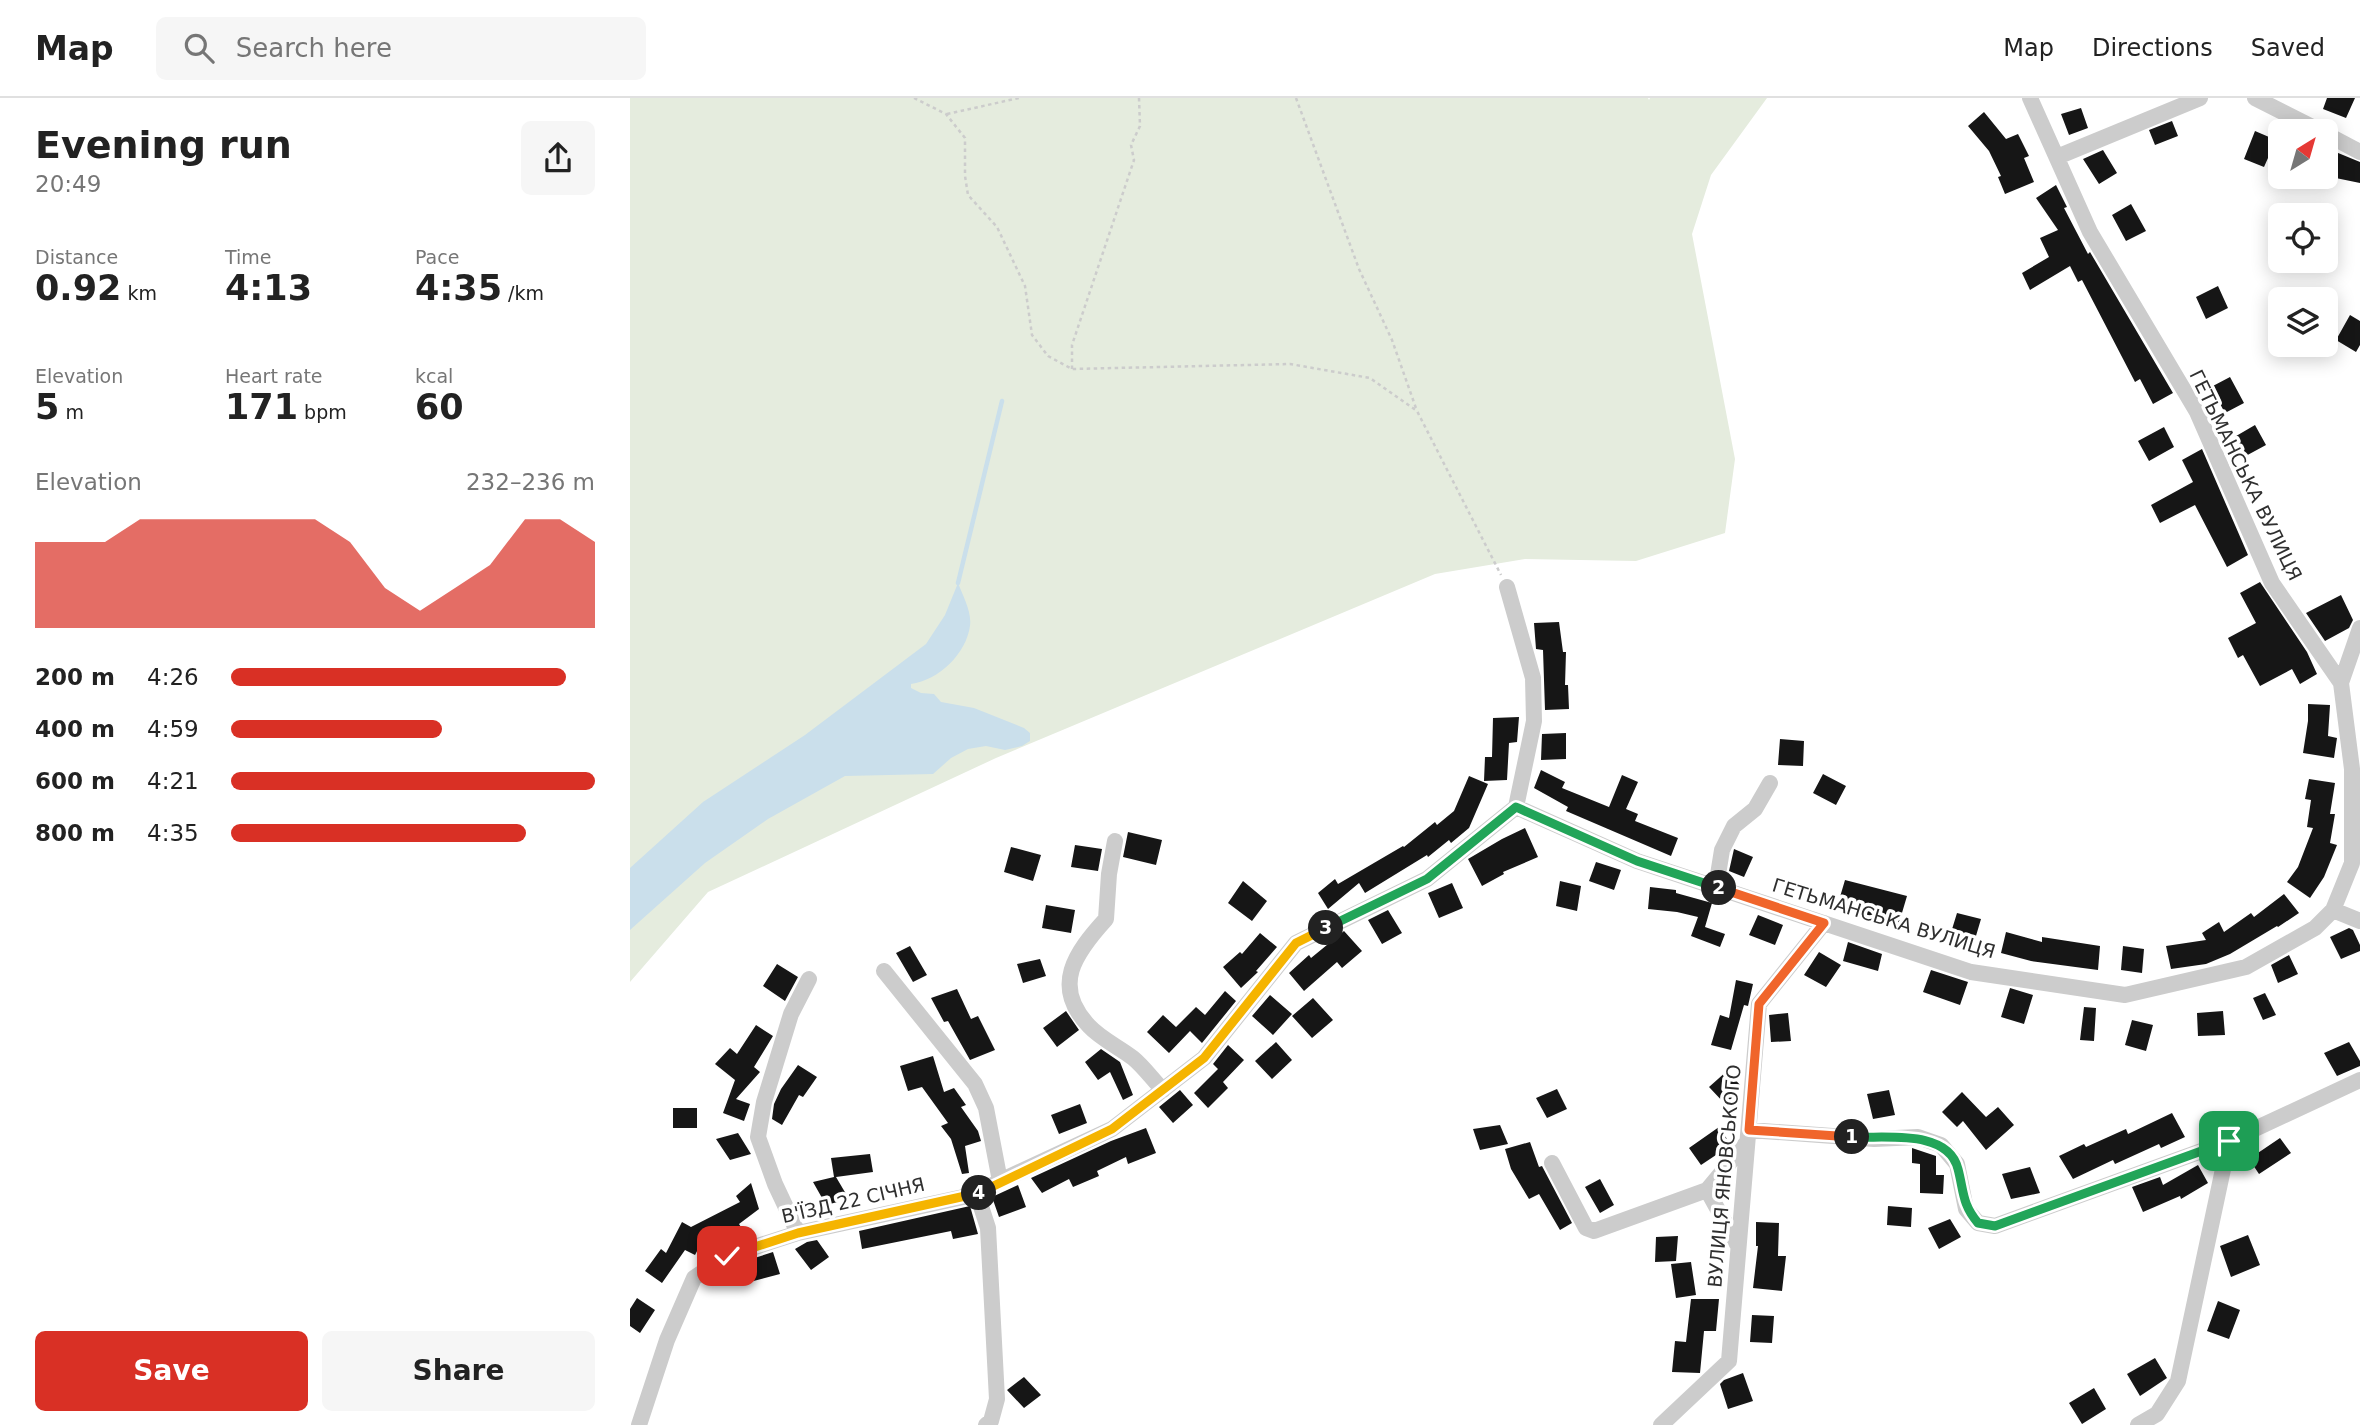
<!DOCTYPE html>
<meta charset="utf-8">
<style>
body{margin:0;font-family:"DejaVu Sans",sans-serif;background:#f6f6f6;color:#222;height:100vh;display:flex;flex-direction:column;font-size:26px;white-space:nowrap}
*{box-sizing:border-box;margin:0}
p{font-size:23px;color:#767676}
.icon{flex:none;width:38px;height:38px;fill:none;stroke:currentColor;stroke-width:2;stroke-linecap:round;stroke-linejoin:round}
.map{position:relative;flex:1;overflow:hidden}
.side{display:flex;flex-direction:column;background:#fff;width:630px}
.side>*{flex:none}
.needle{width:46px;rotate:37deg}
.fabs{position:absolute;left:1638px;top:21px;display:grid;gap:14px}
.fabs a{display:grid;place-items:center;width:70px;height:70px;border-radius:10px;background:#fff;box-shadow:0 4px 18px #0003;font-size:35px}
.pin{position:absolute;display:grid;place-items:center;width:60px;height:60px;color:#fff;margin:-30px;border-radius:14px;box-shadow:0 4px 10px #0006}
.km{position:absolute;width:35px;height:35px;margin:-18px;border-radius:50%;background:#222;color:#fff;font-size:19px;line-height:35px;text-align:center}
.round{display:grid;place-items:center;flex:none;width:74px;height:74px;border-radius:10px;background:#f6f6f6}
.overview{display:flex;align-items:center;justify-content:space-between;height:119px;padding:0 35px}
h1{font-size:38px;font-weight:700;line-height:52px}
.figures{display:grid;grid-template-columns:repeat(3,1fr);gap:10px;height:119px;padding:7px 35px}
.figures div{display:grid;align-content:center}
.figures b{font-size:35px;font-weight:700}
.figures small{font-size:19px;font-weight:400}
.figures p{font-size:19px}
.chart{height:196px;padding:14px 35px}
.chart p{display:flex;justify-content:space-between}
.chart svg{width:100%;height:126px;margin-top:7px;fill:#d93025;opacity:.7}
.button{display:flex;gap:14px;margin-top:auto;padding:14px 35px}
.button a{flex:1;height:80px;border-radius:10px;background:#d93025;color:#fff;font-size:28px;font-weight:700;line-height:80px;text-align:center}
.button a+a{background:#f6f6f6;color:#222}
ul{padding:0 35px;list-style:none;font-size:23px}
li{display:grid;grid-template-columns:112px 84px 1fr;align-items:center;height:52px}
li i{height:18px;border-radius:9px;background:#d93025}
header{display:flex;align-items:center;gap:42px;box-sizing:border-box;height:98px;padding:0 35px;background:#fff;border-bottom:2px solid #e0e0e0}
header strong{font-size:33px}
nav{display:flex;gap:38px;margin-inline-start:auto;font-size:24px}
.search{width:490px;height:63px;background:#f6f6f6;display:flex;align-items:center;gap:18px;box-sizing:border-box;padding:0 24px;border-radius:10px;color:#767676;font-size:26px}
main{display:flex;flex:1;min-height:0}
.map>svg:first-child{display:block}
.green{fill:#e5ecde}
.water{fill:#cadfeb}
.lines{fill:none;stroke-linecap:round;stroke-linejoin:round}
.stream{stroke:#cadfeb;stroke-width:4.5}
.building{fill:#161616}
.path{stroke:#ccc;stroke-width:2.5;stroke-dasharray:3.5 3.5;stroke-linecap:butt}
.minor{stroke:#ccc;stroke-width:16}
.split-1-casing{stroke:#fff;stroke-width:14}
.split-2-casing{stroke:#fff;stroke-width:14}
.split-3-casing{stroke:#fff;stroke-width:14}
.split-4-casing{stroke:#fff;stroke-width:14}
.split-5-casing{stroke:#fff;stroke-width:14}
.split-1{stroke:#22a559;stroke-width:9}
.split-2{stroke:#f0652b;stroke-width:9}
.split-3{stroke:#22a559;stroke-width:9}
.split-4{stroke:#f5b400;stroke-width:9}
.split-5{stroke:#f5b400;stroke-width:9}
.labels{text-anchor:middle;dominant-baseline:central;stroke-width:7;stroke-linejoin:round;paint-order:stroke}
.street-label{font-size:19px;fill:#2f2f2f;stroke:#fff}
</style>
<header>
<strong>Map</strong>
<div class="search"><svg class="icon" aria-label="search" viewBox="0 0 24 24"><circle cx="10" cy="10" r="6"/><path d="M15 15l6 6"/></svg>Search here</div>
<nav><a>Map</a><a>Directions</a><a>Saved</a></nav>
</header>
<main>
<section class="side">
<div class="overview"><div><h1>Evening run</h1><p>20:49</p></div><a class="round"><svg class="icon" aria-label="share" viewBox="0 0 24 24"><path d="M12 15V3M7 8l5-5 5 5M5 13v7h14v-7"/></svg></a></div>
<div class="figures">
<div><p>Distance</p><b>0.92<small> km</small></b></div>
<div><p>Time</p><b>4:13</b></div>
<div><p>Pace</p><b>4:35<small> /km</small></b></div>
</div>
<div class="figures">
<div><p>Elevation</p><b>5<small> m</small></b></div>
<div><p>Heart rate</p><b>171<small> bpm</small></b></div>
<div><p>kcal</p><b>60</b></div>
</div>
<div class="chart"><p><span>Elevation</span>232–236 m</p>
<svg viewBox="0 0 160 44" preserveAspectRatio="none"><path d="M0 44V14L10 14L20 14L30 6L40 6L50 6L60 6L70 6L80 6L90 14L100 30L110 38L120 30L130 22L140 6L150 6L160 14V44z"/></svg>
</div>
<ul>
<li><b>200 m</b>4:26<i style="width:92%"></i></li>
<li><b>400 m</b>4:59<i style="width:58%"></i></li>
<li><b>600 m</b>4:21<i style="width:100%"></i></li>
<li><b>800 m</b>4:35<i style="width:81%"></i></li>
</ul>
<div class="button"><a>Save</a><a>Share</a></div>
</section>
<div class="map">
<svg width="1730" height="1327" viewBox="0 0 1730 1327">
<rect width="100%" height="100%" fill="#fff"/>
<path class="green" d="M 0,0 L 1018,0 L 1019,2 L 1020,0 L 1137,0 L 1081,77 L 1062,136 L 1105,361 L 1095,435 L 1006,463 L 895,461 L 805,476 L 366,660 L 78,794 L 0,884 Z"/>
<path class="water" d="M 328,485 C 333,498 342,514 340,528 C 336,556 309,582 281,586 L 281,590 L 291,595 L 304,596 L 311,604 L 344,610 L 394,630 L 400,635 L 400,643 L 392,648 L 375,652 L 356,648 L 338,651 L 321,660 L 303,676 L 215,678 L 138,721 L 75,765 L 0,832 L 0,770 L 73,704 L 175,637 L 296,546 L 315,517 Z"/>
<g class="lines">
<path class="stream" d="M 328,485 L 372,303"/>
</g>
<path class="building" d="M 1697,0 L 1725,0 L 1716,20 L 1693,11 Z
M 1451,10 L 1458,30 L 1439,37 L 1431,16 Z
M 1354,14 L 1376,41 L 1388,36 L 1399,58 L 1394,60 L 1404,84 L 1375,96 L 1368,79 L 1371,78 L 1359,53 L 1338,28 Z
M 1542,23 L 1548,38 L 1525,47 L 1519,32 Z
M 1625,33 L 1646,42 L 1634,69 L 1614,61 Z
M 1696,50 L 1730,64 L 1730,85 L 1696,78 Z
M 1473,52 L 1487,75 L 1469,86 L 1453,61 Z
M 1426,87 L 1437,109 L 1434,110 L 1458,156 L 1460,154 L 1543,295 L 1523,306 L 1510,281 L 1505,284 L 1452,182 L 1448,184 L 1440,168 L 1400,192 L 1392,175 L 1419,159 L 1410,140 L 1428,132 L 1406,100 Z
M 1501,106 L 1516,133 L 1496,143 L 1482,117 Z
M 1588,188 L 1598,210 L 1576,221 L 1566,199 Z
M 1720,217 L 1730,223 L 1730,247 L 1726,254 L 1706,242 Z
M 1600,279 L 1614,305 L 1595,315 L 1581,289 Z
M 1625,327 L 1636,347 L 1612,360 L 1601,341 Z
M 1534,329 L 1544,349 L 1519,363 L 1508,343 Z
M 1572,351 L 1618,457 L 1597,469 L 1565,407 L 1530,425 L 1521,407 L 1563,384 L 1552,362 Z
M 1630,484 L 1677,554 L 1687,576 L 1670,586 L 1662,571 L 1630,588 L 1613,557 L 1608,560 L 1598,540 L 1626,525 L 1610,495 Z
M 1711,497 L 1723,522 L 1719,530 L 1695,543 L 1676,515 Z
M 929,524 L 933,554 L 936,554 L 935,587 L 938,587 L 939,611 L 915,612 L 913,552 L 906,551 L 904,525 Z
M 1678,606 L 1700,607 L 1698,638 L 1707,640 L 1704,660 L 1673,655 L 1678,623 Z
M 889,619 L 887,644 L 879,645 L 877,682 L 854,683 L 855,659 L 862,659 L 863,620 Z
M 936,635 L 936,661 L 911,662 L 912,636 Z
M 1150,641 L 1174,643 L 1173,668 L 1148,667 Z
M 911,672 L 935,684 L 932,690 L 979,709 L 992,677 L 1008,684 L 996,711 L 1008,716 L 1005,723 L 1048,740 L 1041,758 L 936,713 L 938,709 L 904,690 Z
M 1193,676 L 1216,688 L 1206,707 L 1183,695 Z
M 839,678 L 858,686 L 839,730 L 821,745 L 819,742 L 798,759 L 797,757 L 735,795 L 729,785 L 698,811 L 688,795 L 705,781 L 708,786 L 773,748 L 774,749 L 805,724 L 807,727 L 824,713 Z
M 1679,681 L 1705,685 L 1700,716 L 1705,716 L 1700,745 L 1707,747 L 1694,779 L 1680,800 L 1657,784 L 1668,769 L 1683,730 L 1677,729 L 1681,702 L 1675,701 Z
M 895,730 L 908,759 L 873,774 L 874,776 L 852,788 L 838,761 L 872,741 Z
M 498,734 L 532,742 L 526,767 L 493,759 Z
M 445,747 L 472,751 L 468,773 L 441,769 Z
M 381,749 L 411,757 L 403,783 L 374,774 Z
M 1104,751 L 1123,759 L 1114,779 L 1099,773 Z
M 966,764 L 991,772 L 984,792 L 959,783 Z
M 1215,782 L 1277,798 L 1269,825 L 1207,809 Z
M 613,783 L 637,803 L 622,823 L 598,805 Z
M 930,783 L 951,788 L 947,813 L 926,808 Z
M 822,785 L 833,810 L 809,820 L 798,795 Z
M 1020,789 L 1046,792 L 1046,795 L 1082,805 L 1075,829 L 1095,836 L 1090,849 L 1061,838 L 1068,819 L 1047,814 L 1018,811 Z
M 1654,796 L 1669,815 L 1648,829 L 1647,828 L 1600,856 L 1576,866 L 1541,871 L 1536,848 L 1576,842 L 1572,835 L 1589,824 L 1594,834 L 1621,815 L 1624,819 Z
M 416,807 L 445,812 L 441,835 L 412,830 Z
M 758,812 L 772,835 L 752,846 L 738,822 Z
M 1327,815 L 1351,821 L 1343,848 L 1319,841 Z
M 1128,817 L 1153,827 L 1145,847 L 1119,837 Z
M 1719,830 L 1723,832 L 1730,847 L 1730,853 L 1711,861 L 1700,839 Z
M 714,833 L 732,853 L 712,870 L 707,864 L 674,893 L 659,875 L 679,857 L 681,860 Z
M 1376,834 L 1412,844 L 1412,839 L 1470,848 L 1468,872 L 1401,863 L 1371,855 Z
M 630,835 L 647,849 L 626,873 L 628,874 L 611,890 L 593,869 L 610,854 L 612,856 Z
M 1218,844 L 1252,856 L 1248,873 L 1213,863 Z
M 280,848 L 297,877 L 283,884 L 266,855 Z
M 1493,848 L 1514,851 L 1512,875 L 1491,872 Z
M 1189,854 L 1211,867 L 1196,889 L 1174,877 Z
M 1659,857 L 1668,876 L 1648,885 L 1641,867 Z
M 410,861 L 416,878 L 393,885 L 387,866 Z
M 147,866 L 168,879 L 155,903 L 133,888 Z
M 1301,872 L 1338,884 L 1330,907 L 1293,894 Z
M 1106,882 L 1123,886 L 1118,908 L 1114,907 L 1101,952 L 1081,947 L 1090,917 L 1099,920 Z
M 1380,890 L 1403,897 L 1394,926 L 1371,919 Z
M 327,891 L 341,921 L 348,918 L 365,952 L 340,962 L 318,923 L 314,924 L 301,900 Z
M 595,893 L 606,903 L 572,945 L 560,933 L 539,955 L 517,934 L 533,917 L 546,929 L 566,909 L 575,917 Z
M 1635,895 L 1646,917 L 1633,922 L 1623,900 Z
M 640,897 L 662,916 L 643,937 L 622,918 Z
M 683,900 L 703,922 L 682,940 L 662,918 Z
M 1454,909 L 1466,910 L 1464,943 L 1450,942 Z
M 436,913 L 449,932 L 427,949 L 413,930 Z
M 1593,913 L 1595,937 L 1568,938 L 1567,915 Z
M 1158,915 L 1161,943 L 1141,944 L 1139,917 Z
M 1502,922 L 1523,927 L 1516,953 L 1495,947 Z
M 126,927 L 143,938 L 124,969 L 130,974 L 106,1001 L 120,1006 L 114,1023 L 93,1015 L 105,982 L 85,966 L 100,950 L 107,956 Z
M 646,944 L 662,962 L 642,981 L 625,963 Z
M 1719,944 L 1730,963 L 1730,968 L 1707,978 L 1694,955 Z
M 598,947 L 614,962 L 593,984 L 598,990 L 578,1010 L 564,995 L 588,971 L 583,966 Z
M 471,951 L 490,964 L 503,997 L 493,1002 L 480,974 L 468,982 L 455,964 Z
M 303,958 L 314,994 L 324,990 L 336,1007 L 331,1009 L 348,1033 L 351,1043 L 335,1048 L 339,1075 L 332,1076 L 321,1041 L 311,1028 L 318,1025 L 292,989 L 278,993 L 270,968 Z
M 168,967 L 187,979 L 173,999 L 169,997 L 152,1027 L 142,1021 L 144,1006 L 151,991 Z
M 1097,973 L 1112,989 L 1111,992 L 1095,1006 L 1079,989 Z
M 927,991 L 937,1011 L 917,1020 L 906,1000 Z
M 550,992 L 563,1007 L 543,1025 L 529,1009 Z
M 1259,992 L 1265,1017 L 1243,1021 L 1237,996 Z
M 1332,994 L 1356,1019 L 1368,1009 L 1384,1027 L 1356,1052 L 1333,1023 L 1327,1029 L 1312,1014 Z
M 450,1006 L 457,1025 L 429,1036 L 421,1017 Z
M 43,1010 L 67,1010 L 67,1030 L 43,1030 Z
M 1542,1015 L 1555,1039 L 1531,1050 L 1529,1046 L 1485,1066 L 1483,1062 L 1443,1081 L 1429,1058 L 1454,1046 L 1456,1049 L 1496,1031 L 1498,1036 Z
M 870,1027 L 878,1046 L 850,1052 L 843,1031 Z
M 1089,1029 L 1101,1047 L 1071,1067 L 1059,1050 Z
M 516,1030 L 526,1055 L 498,1066 L 496,1059 L 467,1073 L 469,1078 L 443,1089 L 439,1081 L 412,1095 L 401,1080 L 481,1043 Z
M 108,1035 L 121,1056 L 100,1062 L 86,1041 Z
M 1650,1040 L 1661,1055 L 1629,1076 L 1619,1061 Z
M 900,1044 L 909,1069 L 912,1068 L 942,1125 L 930,1132 L 909,1096 L 899,1101 L 881,1071 L 875,1051 Z
M 1282,1050 L 1306,1058 L 1306,1077 L 1314,1077 L 1313,1096 L 1290,1095 L 1290,1066 L 1282,1065 Z
M 240,1056 L 243,1074 L 206,1079 L 219,1101 L 196,1107 L 183,1084 L 204,1079 L 201,1060 Z
M 1568,1067 L 1578,1085 L 1551,1101 L 1550,1098 L 1513,1114 L 1502,1089 L 1530,1079 L 1533,1087 Z
M 1400,1069 L 1410,1095 L 1381,1101 L 1372,1076 Z
M 970,1081 L 984,1107 L 970,1115 L 955,1089 Z
M 121,1085 L 129,1111 L 109,1126 L 113,1132 L 85,1146 L 78,1132 L 65,1157 L 55,1152 L 32,1185 L 15,1173 L 31,1151 L 36,1155 L 52,1124 L 61,1129 L 110,1104 L 106,1098 Z
M 388,1087 L 396,1109 L 369,1119 L 362,1099 Z
M 340,1108 L 348,1136 L 323,1141 L 321,1133 L 232,1151 L 229,1133 Z
M 1258,1108 L 1282,1110 L 1281,1129 L 1257,1127 Z
M 1320,1121 L 1331,1139 L 1309,1151 L 1298,1130 Z
M 1126,1124 L 1149,1125 L 1148,1158 L 1156,1158 L 1152,1193 L 1123,1190 L 1128,1148 L 1126,1148 Z
M 1618,1137 L 1630,1167 L 1601,1179 L 1590,1148 Z
M 1048,1138 L 1046,1163 L 1025,1164 L 1026,1139 Z
M 187,1142 L 199,1159 L 181,1172 L 165,1151 L 177,1144 Z
M 143,1154 L 150,1176 L 116,1185 L 109,1165 Z
M 1061,1164 L 1066,1197 L 1046,1200 L 1041,1166 Z
M 7,1200 L 25,1212 L 10,1235 L 0,1228 L 0,1211 Z
M 1061,1201 L 1089,1201 L 1086,1233 L 1074,1233 L 1070,1275 L 1042,1274 L 1045,1243 L 1056,1244 Z
M 1588,1203 L 1610,1212 L 1599,1241 L 1577,1233 Z
M 1122,1217 L 1144,1218 L 1142,1245 L 1120,1244 Z
M 1525,1260 L 1537,1280 L 1510,1298 L 1497,1276 Z
M 1113,1275 L 1123,1303 L 1098,1311 L 1090,1286 L 1094,1282 Z
M 394,1279 L 411,1297 L 394,1310 L 377,1292 Z
M 1464,1290 L 1476,1311 L 1452,1326 L 1439,1305 Z"/>
<g class="lines">
<path class="path" d="M 284,0 L 316,16 L 335,40 L 335,78 L 338,97 L 367,129 L 395,188 L 402,237 L 418,258 L 442,271 L 660,266 L 740,280 L 787,313 L 871,477
M 666,0 L 729,171 L 762,242 L 787,313
M 317,16 L 389,0
M 442,271 L 442,247 L 504,62 L 501,47 L 510,28 L 509,0"/>
<path class="minor" d="M 1625,0 L 1690,33
M 1696,36 L 1730,54
M 1427,59 L 1570,0
M 877,489 L 903,580 L 904,623 L 886,709
M 1711,585 L 1730,530
M 485,743 L 479,776 L 476,821 C 445,855 421,888 459,928 C 471,941 489,949 503,960 C 514,969 523,982 533,992
M 1086,789 L 1092,752 L 1104,728 L 1125,711 L 1140,685
M 1703,812 L 1730,823
M 254,873 L 345,986 L 356,1010 L 370,1083
M 1119,1032 L 1244,1041 L 1288,1039 L 1311,1047 L 1327,1066 L 1336,1111 L 1348,1125 L 1365,1128 L 1599,1043 L 1730,982
M 922,1065 L 956,1130 L 964,1133 L 1077,1092 L 1117,1044
M 1077,1092 L 1108,1148
M 168,1135 L 145,1086 L 128,1039 L 134,1004 L 161,916 L 179,881
M 9,1327 L 37,1242 L 64,1180 L 97,1158 L 168,1135 L 347,1096
M 356,1327 L 361,1323 L 367,1301 L 358,1130 L 347,1096 L 370,1083 L 482,1031 L 574,960 L 666,845 L 797,781 L 886,709 L 1007,763 L 1341,874 L 1495,897 L 1616,869 L 1685,830 L 1703,812 L 1722,765 L 1722,671 L 1711,585 L 1642,485 L 1567,314 L 1460,134 L 1400,0
M 1031,1327 L 1099,1263 L 1129,906 L 1194,825
M 1508,1327 L 1527,1316 L 1548,1283 L 1599,1043"/>
</g>
<g class="lines">
<g class="split-1-casing">
<path id="split-1" d="M 1222,1039 C 1253,1041 1318,1030 1328,1071 C 1334,1094 1332,1106 1348,1125 L 1365,1128 L 1599,1043"/>
</g>
<g class="split-2-casing">
<path id="split-2" d="M 1089,790 L 1194,825 L 1129,906 L 1119,1032 L 1222,1039"/>
</g>
<g class="split-3-casing">
<path id="split-3" d="M 696,830 L 797,781 L 886,709 L 1007,763 L 1089,790"/>
</g>
<g class="split-4-casing">
<path id="split-4" d="M 349,1095 L 482,1031 L 574,960 L 666,845 L 696,830"/>
</g>
<g class="split-5-casing">
<path id="split-5" d="M 97,1158 L 168,1135 L 349,1095"/>
</g>
<use href="#split-1" class="split-1"/>
<use href="#split-2" class="split-2"/>
<use href="#split-3" class="split-3"/>
<use href="#split-4" class="split-4"/>
<use href="#split-5" class="split-5"/>
</g>
<g class="labels">
<g class="street-label">
<text transform="translate(1616 377) rotate(64)">ГЕТЬМАНСЬКА ВУЛИЦЯ</text>
<text transform="translate(1254 820) rotate(17)">ГЕТЬМАНСЬКА ВУЛИЦЯ</text>
<text transform="translate(1094 1078) rotate(-85)">ВУЛИЦЯ ЯНОВСЬКОГО</text>
<text transform="translate(223 1102) rotate(-13)">В'ЇЗД 22 СІЧНЯ</text>
</g>
</g>
</svg>
<div class="fabs">
<a><svg class="needle" viewBox="-14 -14 28 28"><path d="M0-13l5 13h-10z" fill="#e53935"/><path d="M0 13l5-13h-10z" fill="#767676"/></svg></a>
<a><svg class="icon" aria-label="locate" viewBox="0 0 24 24"><circle cx="12" cy="12" r="6"/><path d="M12 2v4M12 18v4M2 12h4M18 12h4"/></svg></a>
<a><svg class="icon" aria-label="layers" viewBox="0 0 24 24"><path d="M12 4l9 5-9 5-9-5zM3 14l9 5 9-5"/></svg></a>
</div>
<div class="pin" style="left:1599px;top:1043px;background:#1e9e55"><svg class="icon" aria-label="arrive" viewBox="0 0 24 24"><path d="M6 21V4h12l-3 4 3 4H6"/></svg></div>
<div class="pin" style="left:97px;top:1158px;background:#d93025"><svg class="icon" aria-label="check" viewBox="0 0 24 24"><path d="M5 12l5 5 9-10"/></svg></div>
<b class="km" style="left:1222px;top:1039px">1</b>
<b class="km" style="left:1089px;top:790px">2</b>
<b class="km" style="left:696px;top:830px">3</b>
<b class="km" style="left:349px;top:1095px">4</b>
</div>
</main>
